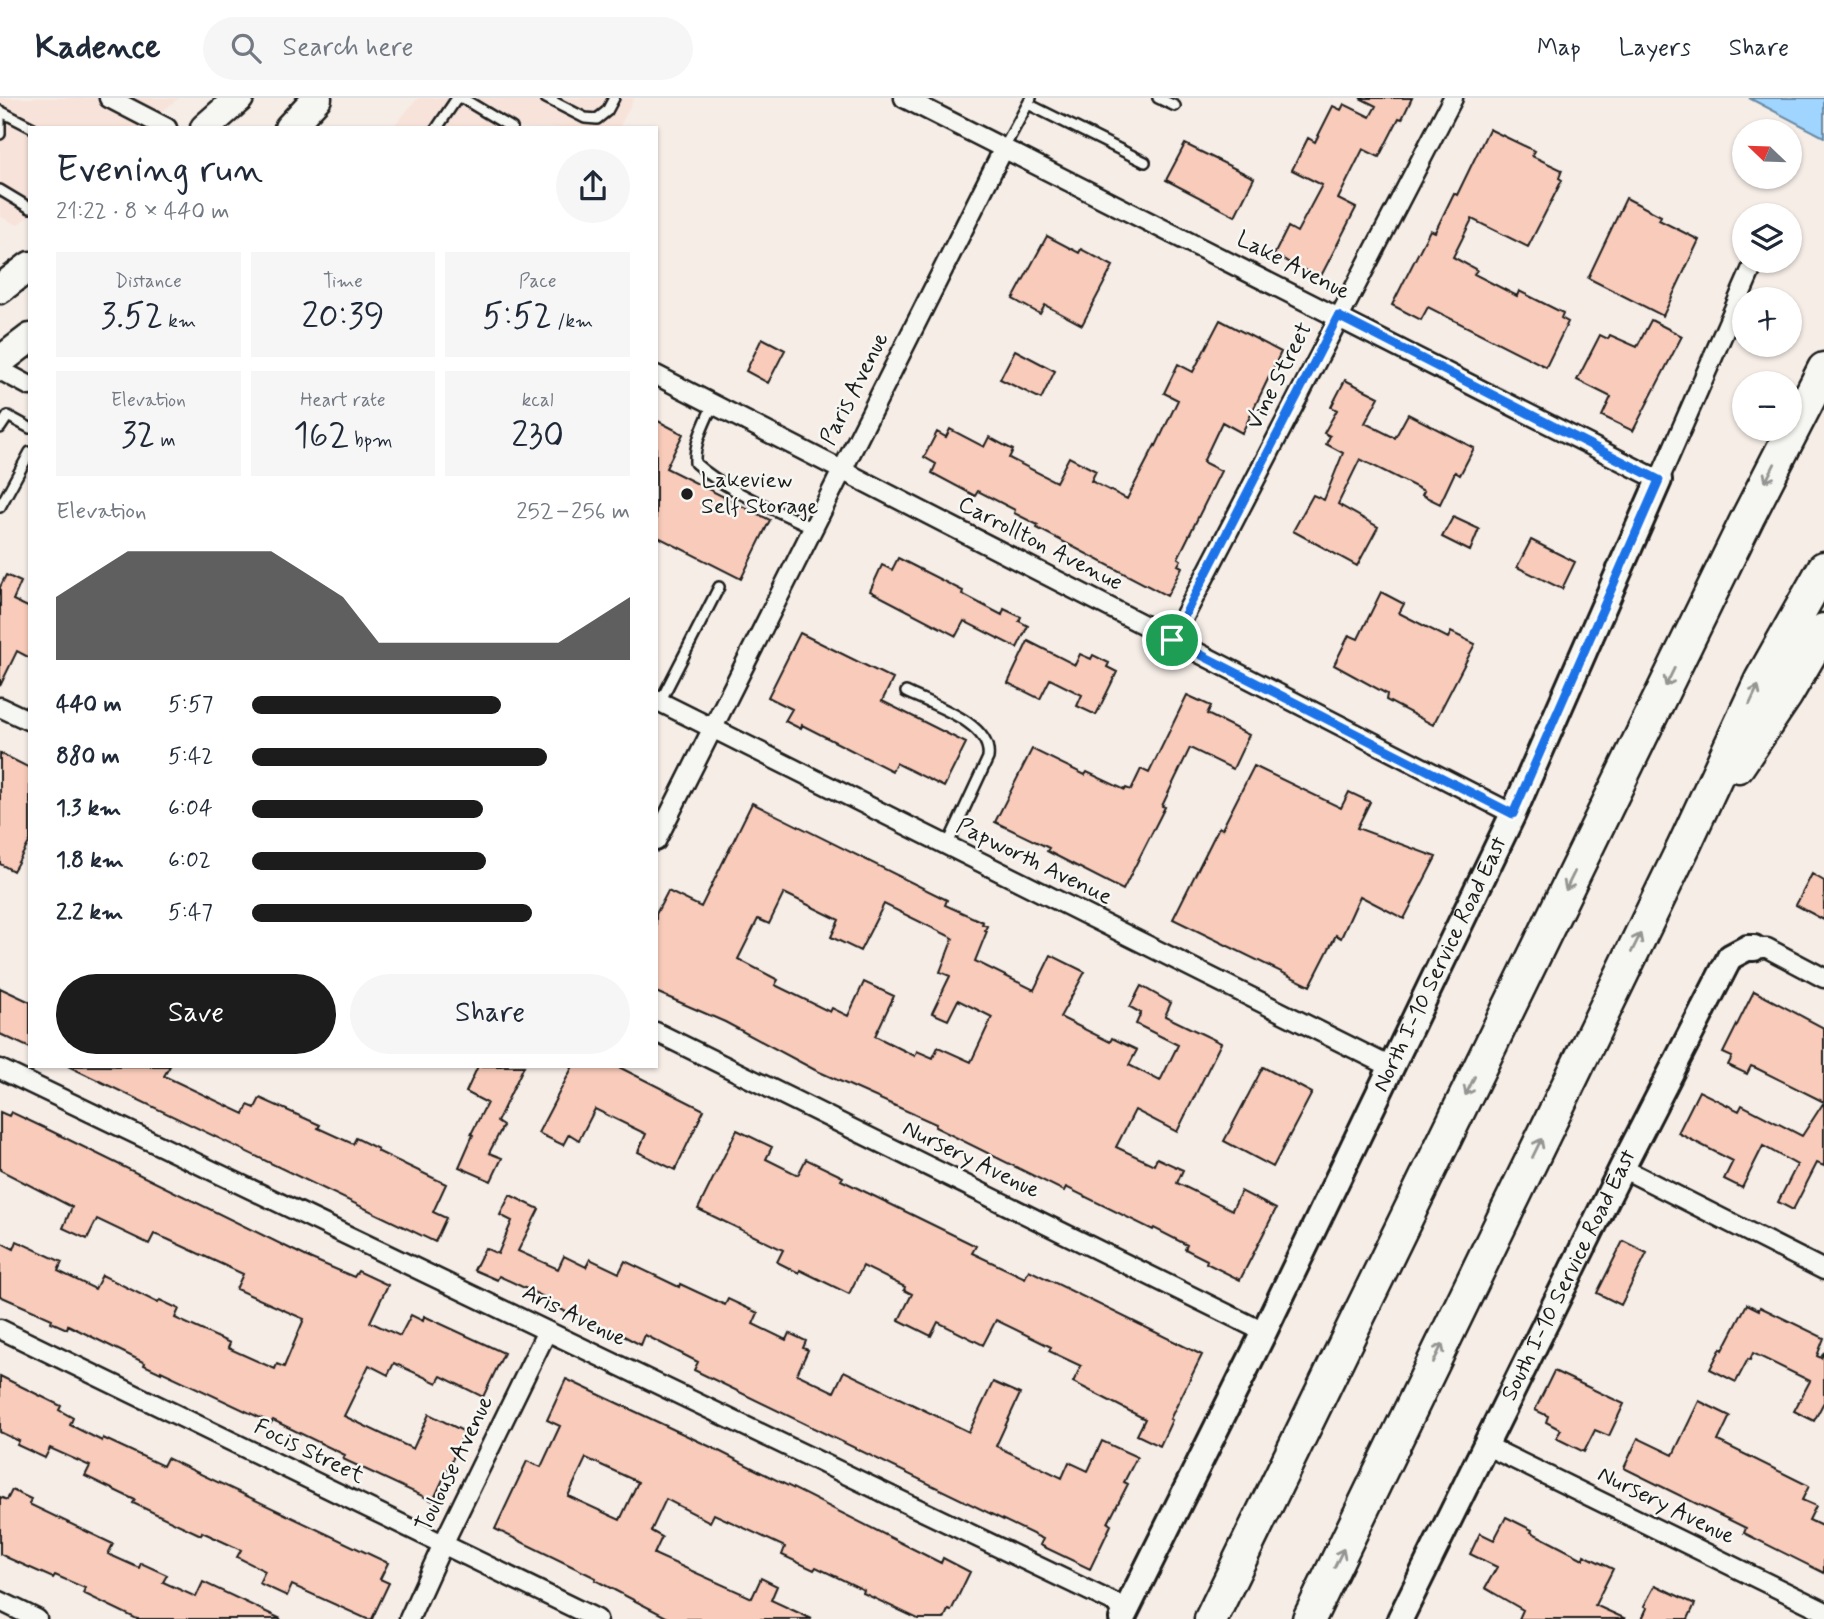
<!DOCTYPE html>
<meta charset="utf-8">
<style>
body{margin:0;font-family:Mynerve,sans-serif;background:#f6f6f7;color:#1f2937;height:100vh;display:flex;flex-direction:column;font-size:26px;white-space:nowrap}
*{box-sizing:border-box;margin:0}
p{font-size:23px;color:#747a83}
.icon{flex:none;width:38px;height:38px;fill:none;stroke:currentColor;stroke-width:2;stroke-linecap:round;stroke-linejoin:round}
.map{position:relative;flex:1;overflow:hidden}
.sheet{position:absolute;left:28px;top:28px;width:630px;height:942px;display:flex;flex-direction:column;background:#fff;border-radius:0px;box-shadow:0 2px 5px #0004}
.sheet>*{flex:none}
.needle{width:46px;rotate:293deg}
.controls{position:absolute;left:1732px;top:21px;display:grid;gap:14px}
.controls a{display:grid;place-items:center;width:70px;height:70px;border-radius:50%;background:#fff;box-shadow:0 2px 5px #0004;font-size:35px}
.pin{position:absolute;display:grid;place-items:center;width:60px;height:60px;color:#fff;margin:-30px;border:4px solid #fff;border-radius:50%;box-shadow:0 2px 7px #0007}
.round{display:grid;place-items:center;flex:none;width:74px;height:74px;border-radius:37px;background:#f6f6f7}
.summary{display:flex;align-items:center;justify-content:space-between;height:119px;padding:0 28px}
h1{font-size:38px;font-weight:600;line-height:52px}
.metrics{display:grid;grid-template-columns:repeat(3,1fr);gap:10px;height:119px;padding:7px 28px}
.metrics div{display:grid;align-content:center;border-radius:0px;background:#f6f6f7;text-align:center}
.metrics b{font-size:35px;font-weight:600}
.metrics small{font-size:19px;font-weight:400}
.metrics p{font-size:19px}
.chart{height:196px;padding:14px 28px}
.chart p{display:flex;justify-content:space-between}
.chart svg{width:100%;height:126px;margin-top:7px;fill:#1c1c1c;opacity:.7}
.primary-button{display:flex;gap:14px;margin-top:auto;padding:14px 28px}
.primary-button a{flex:1;height:80px;border-radius:42px;background:#1c1c1c;color:#fff;font-size:28px;font-weight:600;line-height:80px;text-align:center}
.primary-button a+a{background:#f6f6f7;color:#1f2937}
ul{padding:0 28px;list-style:none;font-size:23px}
li{display:grid;grid-template-columns:112px 84px 1fr;align-items:center;height:52px}
li i{height:18px;border-radius:9px;background:#1c1c1c}
header{display:flex;align-items:center;gap:42px;box-sizing:border-box;height:98px;padding:0 35px;background:#fff;border-bottom:2px solid #e0e1e3}
header strong{font-size:33px}
nav{display:flex;gap:38px;margin-inline-start:auto;font-size:24px}
.search{width:490px;height:63px;background:#f6f6f7;display:flex;align-items:center;gap:18px;box-sizing:border-box;padding:0 24px;border-radius:38px;color:#747a83;font-size:26px}
.map>svg:first-child{display:block}
.built{fill:#f7e3da}
.water{fill:#a0d5ff;stroke:#6b8ba4;stroke-width:2}
.building{fill:#f8cbba;stroke:#1c1c1c;stroke-width:2;fill-rule:evenodd}
.lines{fill:none;stroke-linecap:round;stroke-linejoin:round}
.lane-casing{stroke:#1c1c1c;stroke-width:14}
.street-casing{stroke:#1c1c1c;stroke-width:23}
.secondary-casing{stroke:#1c1c1c;stroke-width:30}
.primary-casing{stroke:#1c1c1c;stroke-width:33}
.highway-casing{stroke:#1c1c1c;stroke-width:37}
.lane{stroke:#f6f6f2;stroke-width:9}
.street{stroke:#f6f6f2;stroke-width:18}
.secondary{stroke:#f6f6f2;stroke-width:24}
.primary{stroke:#f6f6f2;stroke-width:28}
.highway{stroke:#f6f6f2;stroke-width:32}
.oneway{stroke:#949492}
.route-casing{stroke:#fff;stroke-width:14}
.route{stroke:#1a73e8;stroke-width:9}
.poi-dot{fill:#1c1c1c;stroke:#f6f6f2;stroke-width:2.5}
.labels{text-anchor:middle;dominant-baseline:central;stroke-width:5;stroke-linejoin:round;paint-order:stroke}
.street-label{font-size:23px;fill:#1c1c1c;stroke:#f6f6f2}
.poi-label{font-size:23px;fill:#1c1c1c;stroke:#f6f6f2;text-anchor:start}
</style>
<header>
<strong>Kadence</strong>
<div class="search"><svg class="icon" aria-label="search" viewBox="0 0 24 24"><circle cx="10" cy="10" r="6"/><path d="M15 15l6 6"/></svg>Search here</div>
<nav><a>Map</a><a>Layers</a><a>Share</a></nav>
</header>
<div class="map">
<svg width="1824" height="1521" viewBox="0 0 1824 1521">
<rect width="100%" height="100%" fill="#f6ede7"/>
<filter id="ink" filterUnits="userSpaceOnUse"><feTurbulence type="fractalNoise" baseFrequency=".0143" numOctaves="2"/><feDisplacementMap in="SourceGraphic" scale="14" xChannelSelector="R" yChannelSelector="G"/><feConvolveMatrix kernelMatrix="1 2 1 2 8 2 1 2 1" color-interpolation-filters="sRGB"/></filter>
<g filter="url(#ink)">
<path class="built" d="M 0,0 L 179,0 L 141,30 L 30,30 L 30,117 L 17,127 L 0,118 Z
M 418,0 L 634,0 L 619,30 L 392,30 Z"/>
<path class="water" d="M 1749,0 L 1824,0 L 1824,39 Z"/>
<path class="building" d="M 1360,0 L 1412,0 L 1402,21 L 1399,20 L 1379,59 L 1363,51 L 1338,101 L 1356,110 L 1320,180 L 1274,157 L 1288,129 L 1297,134 L 1322,87 L 1292,72 L 1308,40 L 1315,44 L 1333,8 L 1341,12 L 1344,6 L 1370,19 L 1376,8 Z
M 1489,31 L 1535,53 L 1532,58 L 1562,72 L 1559,80 L 1562,82 L 1528,149 L 1472,121 L 1453,159 L 1477,172 L 1474,176 L 1517,198 L 1519,193 L 1563,215 L 1561,220 L 1568,224 L 1546,269 L 1428,209 L 1421,222 L 1392,207 L 1430,132 L 1435,134 L 1454,95 L 1457,97 Z
M 1185,46 L 1254,80 L 1235,118 L 1166,82 Z
M 1626,100 L 1661,118 L 1659,122 L 1699,142 L 1663,218 L 1588,180 Z
M 1047,138 L 1079,155 L 1081,151 L 1113,168 L 1082,227 L 1045,207 L 1040,216 L 1013,201 Z
M 1220,222 L 1281,254 L 1242,335 L 1222,324 L 1203,364 L 1221,373 L 1178,460 L 1181,462 L 1178,467 L 1182,469 L 1167,498 L 1037,430 L 1038,427 L 1014,415 L 1015,412 L 978,393 L 975,398 L 932,375 L 936,366 L 924,359 L 937,334 L 946,339 L 950,331 L 984,349 L 989,339 L 1013,352 L 1009,360 L 1056,384 L 1069,359 L 1096,373 L 1091,383 L 1127,401 L 1155,347 L 1156,348 L 1178,302 L 1164,295 L 1178,266 L 1193,274 Z
M 1651,222 L 1682,238 L 1633,333 L 1602,318 L 1611,299 L 1577,282 L 1600,237 L 1608,241 L 1610,237 L 1637,249 Z
M 762,240 L 785,252 L 768,285 L 746,273 Z
M 1015,252 L 1055,273 L 1041,301 L 1000,281 Z
M 1345,282 L 1379,299 L 1365,325 L 1395,340 L 1408,316 L 1474,350 L 1460,377 L 1455,374 L 1440,406 L 1422,397 L 1424,393 L 1360,361 L 1338,406 L 1378,429 L 1357,468 L 1293,433 L 1313,397 L 1324,402 L 1343,355 L 1326,346 L 1330,338 L 1324,335 L 1337,312 L 1331,309 Z
M 656,322 L 683,336 L 666,370 L 770,422 L 741,481 L 656,438 Z
M 1453,419 L 1479,431 L 1470,453 L 1442,439 Z
M 1531,442 L 1575,464 L 1562,491 L 1517,469 Z
M 898,460 L 963,493 L 962,496 L 1002,517 L 1004,511 L 1021,519 L 1019,523 L 1028,528 L 1017,550 L 964,523 L 956,538 L 870,493 L 882,467 L 892,472 Z
M 6,477 L 21,484 L 13,502 L 30,510 L 30,560 L 17,553 L 0,588 L 0,489 Z
M 1381,494 L 1404,506 L 1399,515 L 1448,540 L 1451,534 L 1475,546 L 1433,627 L 1386,602 L 1387,596 L 1334,567 L 1349,537 L 1358,541 Z
M 800,535 L 893,581 L 882,603 L 966,645 L 944,689 L 896,665 L 892,673 L 802,627 L 801,631 L 785,623 L 792,611 L 768,599 Z
M 1028,543 L 1075,567 L 1080,556 L 1091,561 L 1093,557 L 1109,565 L 1107,569 L 1117,574 L 1096,617 L 1077,608 L 1082,597 L 1050,581 L 1040,601 L 1008,585 Z
M 1187,597 L 1211,608 L 1207,616 L 1249,637 L 1233,671 L 1190,650 L 1162,708 L 1165,709 L 1123,792 L 1047,753 L 1049,750 L 995,724 L 1032,651 L 1085,677 L 1087,674 L 1125,692 L 1126,690 L 1131,692 L 1141,671 L 1149,675 Z
M 0,655 L 30,670 L 30,743 L 13,773 L 0,766 Z
M 1254,668 L 1341,710 L 1349,694 L 1370,704 L 1357,730 L 1436,759 L 1404,821 L 1360,798 L 1341,840 L 1336,837 L 1310,888 L 1173,821 L 1219,729 L 1222,731 Z
M 752,705 L 947,802 L 945,807 L 983,824 L 982,826 L 987,828 L 985,832 L 987,833 L 975,863 L 1034,892 L 1051,857 L 1085,874 L 1060,919 L 1110,944 L 1112,940 L 1137,952 L 1129,967 L 1160,983 L 1178,947 L 1136,926 L 1141,915 L 1130,909 L 1141,888 L 1171,905 L 1165,918 L 1221,945 L 1177,1034 L 1135,1012 L 1116,1049 L 1154,1067 L 1157,1060 L 1183,1072 L 1177,1085 L 1232,1112 L 1241,1093 L 1276,1111 L 1240,1182 L 1206,1165 L 1207,1162 L 1185,1151 L 1187,1147 L 1154,1130 L 1153,1132 L 1066,1089 L 1064,1093 L 935,1029 L 936,1026 L 815,972 L 725,924 L 656,894 L 656,816 L 668,793 L 701,809 ZM 784,795 L 839,822 L 831,839 L 860,853 L 884,806 L 953,840 L 940,874 L 950,878 L 932,915 L 948,922 L 958,902 L 992,919 L 971,964 L 938,949 L 933,960 L 917,953 L 915,958 L 875,938 L 894,898 L 864,884 L 848,918 L 832,910 L 830,914 L 775,887 L 778,882 L 738,861 L 758,821 L 769,826 Z
M 1812,776 L 1824,783 L 1824,822 L 1796,807 Z
M 0,890 L 30,904 L 30,950 L 0,936 Z
M 1754,893 L 1824,930 L 1824,1068 L 1817,1065 L 1793,1112 L 1778,1104 L 1797,1067 L 1763,1048 L 1742,1090 L 1724,1081 L 1733,1063 L 1678,1035 L 1699,993 L 1739,1013 L 1742,1007 L 1802,1038 L 1824,1004 L 1756,970 L 1751,968 L 1747,976 L 1728,967 L 1732,959 L 1723,955 Z
M 68,968 L 170,968 L 164,978 L 244,1016 L 248,1007 L 255,1010 L 260,1000 L 320,1027 L 318,1030 L 353,1046 L 356,1040 L 378,1051 L 377,1053 L 446,1086 L 433,1114 L 446,1120 L 435,1144 Z
M 478,968 L 524,968 L 497,1024 L 503,1028 L 489,1055 L 502,1060 L 491,1083 L 459,1069 L 473,1037 L 471,1036 L 487,1005 L 466,994 Z
M 573,968 L 617,968 L 704,1012 L 675,1072 L 638,1054 L 646,1036 L 595,1011 L 579,1042 L 569,1036 L 563,1047 L 538,1035 Z
M 1263,969 L 1312,995 L 1273,1069 L 1224,1043 Z
M 0,1014 L 9,1018 L 11,1014 L 51,1033 L 307,1159 L 354,1179 L 358,1173 L 388,1187 L 370,1224 L 400,1238 L 411,1217 L 423,1223 L 424,1218 L 504,1255 L 483,1299 L 441,1278 L 437,1285 L 394,1265 L 388,1277 L 369,1267 L 344,1318 L 413,1351 L 429,1316 L 465,1334 L 433,1403 L 343,1361 L 345,1357 L 273,1322 L 271,1325 L 161,1273 L 161,1275 L 144,1267 L 145,1265 L 68,1227 L 67,1231 L 51,1224 L 52,1221 L 0,1198 L 0,1144 L 14,1151 L 17,1143 L 62,1164 L 58,1173 L 95,1191 L 102,1177 L 158,1205 L 160,1202 L 179,1211 L 175,1220 L 230,1245 L 228,1250 L 275,1271 L 277,1266 L 284,1269 L 304,1221 L 236,1191 L 243,1176 L 167,1141 L 154,1136 L 149,1146 L 97,1121 L 87,1141 L 63,1130 L 72,1109 L 0,1072 Z
M 737,1032 L 772,1049 L 766,1061 L 798,1077 L 806,1061 L 843,1079 L 841,1082 L 976,1148 L 972,1155 L 1025,1180 L 1029,1172 L 1202,1257 L 1170,1321 L 1172,1322 L 1160,1348 L 1137,1337 L 1145,1321 L 1073,1284 L 1081,1268 L 1049,1253 L 1051,1249 L 996,1222 L 983,1247 L 938,1224 L 931,1238 L 899,1222 L 912,1196 L 904,1192 L 905,1189 L 863,1168 L 849,1196 L 800,1172 L 799,1175 L 777,1164 L 783,1152 L 698,1111 Z
M 510,1097 L 539,1111 L 518,1153 L 558,1171 L 564,1158 L 586,1169 L 590,1161 L 619,1175 L 625,1163 L 679,1189 L 680,1186 L 725,1207 L 728,1201 L 758,1215 L 753,1226 L 786,1242 L 789,1235 L 806,1243 L 803,1250 L 808,1252 L 797,1276 L 834,1294 L 844,1273 L 969,1334 L 993,1284 L 1020,1296 L 996,1348 L 1062,1380 L 1069,1364 L 1088,1373 L 1102,1343 L 1137,1359 L 1124,1384 L 1128,1386 L 1108,1425 L 1111,1427 L 1090,1471 L 1040,1447 L 1043,1441 L 694,1272 L 698,1264 L 645,1237 L 641,1247 L 620,1236 L 618,1241 L 543,1202 L 544,1199 L 499,1178 L 497,1182 L 474,1172 L 485,1150 L 498,1156 L 512,1123 L 500,1117 Z
M 1623,1143 L 1647,1155 L 1621,1207 L 1597,1195 Z
M 1747,1206 L 1759,1212 L 1760,1209 L 1824,1240 L 1817,1258 L 1821,1260 L 1824,1254 L 1824,1304 L 1814,1323 L 1794,1313 L 1810,1283 L 1753,1255 L 1750,1262 L 1748,1261 L 1736,1284 L 1710,1271 L 1721,1250 L 1723,1252 Z
M 1554,1273 L 1624,1306 L 1609,1338 L 1595,1332 L 1584,1354 L 1556,1340 L 1561,1332 L 1546,1324 L 1548,1318 L 1535,1312 Z
M 0,1278 L 61,1308 L 59,1312 L 73,1320 L 70,1327 L 102,1343 L 103,1340 L 163,1368 L 167,1360 L 388,1465 L 380,1481 L 389,1485 L 372,1521 L 367,1521 L 292,1487 L 287,1498 L 259,1485 L 265,1473 L 237,1459 L 241,1452 L 202,1434 L 201,1437 L 133,1405 L 135,1402 L 85,1378 L 90,1368 L 50,1350 L 45,1360 L 17,1347 L 19,1343 L 0,1334 Z
M 566,1281 L 713,1350 L 941,1465 L 943,1460 L 970,1474 L 951,1513 L 948,1512 L 944,1521 L 918,1521 L 863,1495 L 864,1492 L 816,1469 L 814,1472 L 782,1457 L 785,1449 L 714,1416 L 710,1424 L 666,1401 L 651,1433 L 662,1439 L 654,1456 L 752,1500 L 761,1480 L 777,1488 L 771,1502 L 812,1521 L 670,1521 L 595,1482 L 596,1480 L 495,1431 L 527,1363 L 541,1369 L 560,1328 L 547,1322 ZM 586,1360 L 638,1384 L 620,1422 L 568,1398 Z
M 1699,1303 L 1730,1318 L 1718,1343 L 1809,1388 L 1802,1402 L 1816,1408 L 1809,1422 L 1824,1429 L 1824,1475 L 1744,1435 L 1746,1430 L 1624,1370 L 1638,1340 L 1673,1357 Z
M 12,1392 L 31,1401 L 29,1406 L 113,1446 L 108,1456 L 139,1470 L 141,1465 L 167,1477 L 163,1484 L 196,1499 L 203,1484 L 281,1521 L 137,1521 L 83,1495 L 85,1490 L 55,1477 L 53,1480 L 8,1460 L 0,1456 L 0,1399 L 7,1402 Z
M 1506,1419 L 1532,1432 L 1531,1434 L 1583,1461 L 1584,1457 L 1613,1471 L 1595,1507 L 1626,1521 L 1519,1521 L 1523,1512 L 1485,1490 L 1497,1469 L 1470,1456 L 1480,1435 L 1494,1442 Z
M 1655,1487 L 1695,1506 L 1688,1521 L 1642,1521 L 1647,1510 L 1644,1508 Z"/>
<g class="lines">
<g class="lane-casing">
<path id="lane" d="M 462,0 L 512,30
M 546,0 L 585,20 L 597,21 L 607,13 L 614,0
M 1158,0 L 1175,8
M 1028,6 L 1145,64
M 0,13 L 33,30
M 0,21 L 0,36
M 437,30 L 457,0
M 1004,50 L 1031,0
M 0,92 L 30,110
M 713,306 C 705,325 694,344 695,365 C 726,393 776,412 813,430
M 0,330 L 8,318 L 30,330
M 0,409 L 30,354
M 906,594 C 932,607 993,625 988,660 L 947,748
M 660,604 L 719,489"/>
</g>
<g class="street-casing">
<path id="street" d="M 109,0 L 167,30
M 904,0 L 1659,382 L 1755,163
M 0,272 L 30,288
M 656,277 L 1513,716
M 1172,542 L 1453,0
M 656,602 L 1391,969
M 0,609 L 30,623
M 656,743 L 1004,50
M 1754,850 L 1767,850 L 1824,880
M 656,934 L 1264,1234
M 0,971 L 1127,1511
M 1622,1070 L 1824,1172
M 0,1231 L 597,1521
M 1485,1347 L 1824,1513
M 0,1503 L 37,1521
M 409,1521 L 443,1446 L 547,1233"/>
</g>
<g class="secondary-casing">
<g id="secondary">
<path id="s1" d="M 1122,1521 L 1264,1234 L 1513,716 L 1659,382"/>
<path id="s2" d="M 1400,1521 L 1622,1070 L 1730,859 L 1747,850 L 1754,850"/>
</g>
</g>
<g class="primary-casing">
<path id="primary" d="M 205,30 L 239,0
M 289,30 L 317,0
M 0,191 L 30,168
M 0,263 L 30,240"/>
</g>
<g class="highway-casing">
<path id="highway" d="M 1738,668 L 1786,597 L 1824,532
M 1211,1521 L 1748,419 L 1824,271
M 1309,1521 L 1684,748 L 1761,582 L 1824,470"/>
</g>
<use href="#lane" class="lane"/>
<use href="#street" class="street"/>
<use href="#secondary" class="secondary"/>
<use href="#primary" class="primary"/>
<use href="#highway" class="highway"/>
</g>
<defs><path id="oneway-shaft" d="M-6 0H5M1.5-3L5.5 0L1.5 3" fill="none" stroke-width="1.6" stroke-linecap="round" stroke-linejoin="round" transform="scale(1.75)"/></defs>
<g class="oneway">
<use href="#oneway-shaft" transform="translate(1770 375) rotate(117)"/>
<use href="#oneway-shaft" transform="translate(1670 579) rotate(116)"/>
<use href="#oneway-shaft" transform="translate(1754 597) rotate(-65)"/>
<use href="#oneway-shaft" transform="translate(1570 783) rotate(116)"/>
<use href="#oneway-shaft" transform="translate(1636 845) rotate(-64)"/>
<use href="#oneway-shaft" transform="translate(1470 988) rotate(116)"/>
<use href="#oneway-shaft" transform="translate(1537 1050) rotate(-64)"/>
<use href="#oneway-shaft" transform="translate(1438 1255) rotate(-64)"/>
<use href="#oneway-shaft" transform="translate(1339 1460) rotate(-64)"/>
</g>
</g>
<g class="lines" filter="url(#ink)">
<g class="route-casing">
<path id="route" d="M 1338,218 L 1659,382 L 1513,716 L 1172,542 Z"/>
</g>
<use href="#route" class="route"/>
</g>
<circle class="poi-dot" cx="687" cy="396" r="7"/>
<g class="labels">
<g class="street-label">
<text transform="translate(1293 168) rotate(27)">Lake Avenue</text>
<text transform="translate(1280 278) rotate(-63)">Vine Street</text>
<text transform="translate(855 291) rotate(-63)">Paris Avenue</text>
<text transform="translate(1040 446) rotate(27)">Carrollton Avenue</text>
<text transform="translate(1034 764) rotate(26)">Papworth Avenue</text>
<text stroke="none"><textPath href="#s1" startOffset="728">North I-10 Service Road East</textPath></text>
<text transform="translate(971 1062) rotate(26)">Nursery Avenue</text>
<text stroke="none"><textPath href="#s2" startOffset="383">South I-10 Service Road East</textPath></text>
<text transform="translate(574 1218) rotate(26)">Aris Avenue</text>
<text transform="translate(309 1354) rotate(26)">Focis Street</text>
<text transform="translate(455 1366) rotate(-64)">Toulouse Avenue</text>
<text transform="translate(1666 1408) rotate(26)">Nursery Avenue</text>
</g>
<g class="poi-label">
<text x="701" y="383">Lakeview<tspan x="701" dy="26">Self Storage</tspan></text>
</g>
</g>
</svg>
<div class="controls">
<a><svg class="needle" viewBox="-14 -14 28 28"><path d="M0-13l5 13h-10z" fill="#e53935"/><path d="M0 13l5-13h-10z" fill="#747a83"/></svg></a>
<a><svg class="icon" aria-label="layers" viewBox="0 0 24 24"><path d="M12 4l9 5-9 5-9-5zM3 14l9 5 9-5"/></svg></a>
<a>+</a>
<a>−</a>
</div>
<div class="pin" style="left:1172px;top:542px;background:#1e9e55"><svg class="icon" aria-label="arrive" viewBox="0 0 24 24"><path d="M6 21V4h12l-3 4 3 4H6"/></svg></div>
<section class="sheet">
<div class="summary"><div><h1>Evening run</h1><p>21:22 · 8 × 440 m</p></div><a class="round"><svg class="icon" aria-label="share" viewBox="0 0 24 24"><path d="M12 15V3M7 8l5-5 5 5M5 13v7h14v-7"/></svg></a></div>
<div class="metrics">
<div><p>Distance</p><b>3.52<small> km</small></b></div>
<div><p>Time</p><b>20:39</b></div>
<div><p>Pace</p><b>5:52<small> /km</small></b></div>
</div>
<div class="metrics">
<div><p>Elevation</p><b>32<small> m</small></b></div>
<div><p>Heart rate</p><b>162<small> bpm</small></b></div>
<div><p>kcal</p><b>230</b></div>
</div>
<div class="chart"><p><span>Elevation</span>252–256 m</p>
<svg viewBox="0 0 160 44" preserveAspectRatio="none"><path d="M0 44V22L10 14L20 6L30 6L40 6L50 6L60 6L70 14L80 22L90 38L100 38L110 38L120 38L130 38L140 38L150 30L160 22V44z"/></svg>
</div>
<ul>
<li><b>440 m</b>5:57<i style="width:66%"></i></li>
<li><b>880 m</b>5:42<i style="width:78%"></i></li>
<li><b>1.3 km</b>6:04<i style="width:61%"></i></li>
<li><b>1.8 km</b>6:02<i style="width:62%"></i></li>
<li><b>2.2 km</b>5:47<i style="width:74%"></i></li>
</ul>
<div class="primary-button"><a>Save</a><a>Share</a></div>
</section>
</div>
